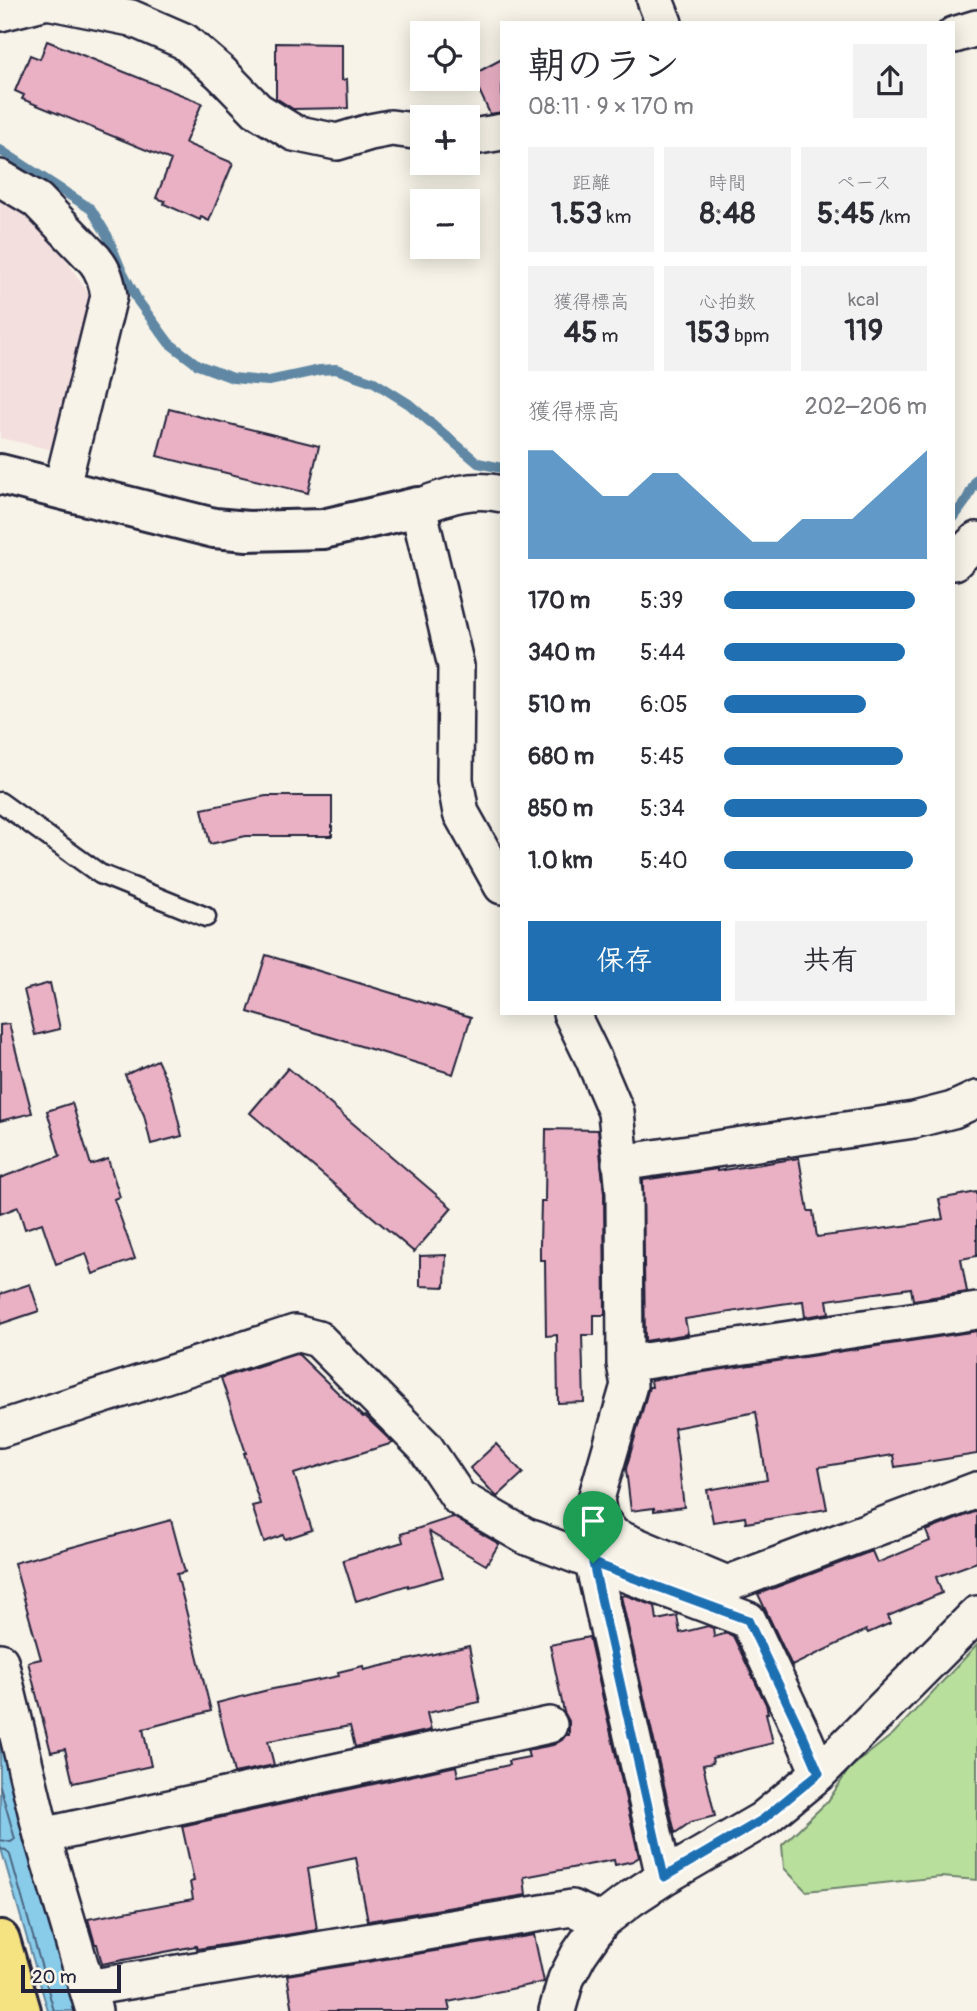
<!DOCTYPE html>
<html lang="ja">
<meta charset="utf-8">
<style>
body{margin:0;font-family:Pangolin,"Klee One",sans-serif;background:#f2f2f3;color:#2b2b33;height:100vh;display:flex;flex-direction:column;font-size:26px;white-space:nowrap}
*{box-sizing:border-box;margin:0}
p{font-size:23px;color:#7c7c81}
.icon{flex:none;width:38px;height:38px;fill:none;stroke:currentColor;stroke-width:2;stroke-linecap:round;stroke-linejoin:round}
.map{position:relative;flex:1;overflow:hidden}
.sheet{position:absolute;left:500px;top:21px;width:455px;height:994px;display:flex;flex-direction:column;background:#fff;border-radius:0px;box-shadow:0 4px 18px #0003}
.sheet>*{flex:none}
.buttons{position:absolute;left:410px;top:21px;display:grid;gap:14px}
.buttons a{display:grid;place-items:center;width:70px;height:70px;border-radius:0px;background:#fff;box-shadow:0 4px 18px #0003;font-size:35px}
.scale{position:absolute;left:21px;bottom:18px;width:100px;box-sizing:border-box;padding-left:7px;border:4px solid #22223b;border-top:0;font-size:19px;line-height:24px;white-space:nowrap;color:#22223b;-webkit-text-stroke:5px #f7f3e8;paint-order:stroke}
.pin{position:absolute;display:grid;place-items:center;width:60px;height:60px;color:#fff;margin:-72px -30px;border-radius:50% 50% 50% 0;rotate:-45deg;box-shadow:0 0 7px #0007}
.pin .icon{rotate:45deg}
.round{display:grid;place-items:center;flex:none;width:74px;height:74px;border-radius:0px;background:#f2f2f3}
.overview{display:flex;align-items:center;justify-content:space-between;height:119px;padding:0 28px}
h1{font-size:38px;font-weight:800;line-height:52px}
.stats{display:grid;grid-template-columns:repeat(3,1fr);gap:10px;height:119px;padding:7px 28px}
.stats div{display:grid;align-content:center;border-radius:0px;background:#f2f2f3;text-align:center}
.stats b{font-size:30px;font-weight:800}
.stats small{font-size:19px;font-weight:400}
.stats p{font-size:19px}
.chart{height:196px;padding:14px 28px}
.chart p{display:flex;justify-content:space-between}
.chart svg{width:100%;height:126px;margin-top:7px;fill:#1f6fb2;opacity:.7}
.primary-button{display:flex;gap:14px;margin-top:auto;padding:14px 28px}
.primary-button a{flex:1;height:80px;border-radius:0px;background:#1f6fb2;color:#fff;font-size:28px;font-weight:800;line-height:80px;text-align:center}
.primary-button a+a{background:#f2f2f3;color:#2b2b33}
ul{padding:0 28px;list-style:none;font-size:23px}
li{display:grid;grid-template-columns:112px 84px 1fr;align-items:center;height:52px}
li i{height:18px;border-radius:9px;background:#1f6fb2}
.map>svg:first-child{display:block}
.built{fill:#f3dfde}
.green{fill:#b8e09c;stroke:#6d816c;stroke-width:2}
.water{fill:#89ccea;stroke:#6088a4;stroke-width:2}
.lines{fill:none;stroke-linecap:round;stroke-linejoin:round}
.shore{stroke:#4b6681;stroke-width:2}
.stream{stroke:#6088a4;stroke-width:10}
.building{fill:#eab1c5;stroke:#22223b;stroke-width:2}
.lane-casing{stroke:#22223b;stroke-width:23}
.street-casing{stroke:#22223b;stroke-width:40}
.secondary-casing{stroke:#22223b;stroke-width:44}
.primary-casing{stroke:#22223b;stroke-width:44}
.lane{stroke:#f7f3e8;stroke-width:18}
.street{stroke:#f7f3e8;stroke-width:35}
.secondary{stroke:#f7f3e8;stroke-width:38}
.primary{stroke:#f5e382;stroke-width:38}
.route-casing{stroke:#fff;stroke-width:14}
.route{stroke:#1f6fb2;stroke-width:9}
</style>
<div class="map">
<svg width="977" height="2011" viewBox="0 0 977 2011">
<rect width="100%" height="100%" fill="#f7f3e8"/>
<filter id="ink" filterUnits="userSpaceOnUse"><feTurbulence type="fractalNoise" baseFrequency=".0143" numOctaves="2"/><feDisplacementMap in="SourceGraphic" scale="14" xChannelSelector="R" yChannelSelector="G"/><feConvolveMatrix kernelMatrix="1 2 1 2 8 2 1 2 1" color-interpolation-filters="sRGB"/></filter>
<g filter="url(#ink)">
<path class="built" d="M 0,195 L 36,222 L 56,244 L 91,298 L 53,450 L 0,438 Z"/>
<path class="green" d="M 977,1645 L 977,1880 L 941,1877 L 806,1891 L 784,1868 L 782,1845 L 828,1801 L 849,1769 L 893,1734 Z"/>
<path class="water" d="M 0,1726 L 83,2011 L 48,2011 L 0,1845 Z"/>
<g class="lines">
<path class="shore" d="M 0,1786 L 15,1839 L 11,1842 L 0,1840
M 0,1849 L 6,1850 L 10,1855 L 54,2011"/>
<path class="stream" d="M 0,150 L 91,209 L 107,235 L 120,267 L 138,301 L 169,343 L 198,365 L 233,378 L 254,380 L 269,381 L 320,370 L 336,369 L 374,382 L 409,404 L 478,463 L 502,468
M 954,517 L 967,499 L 977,479"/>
</g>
<path class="building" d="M 47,41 L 202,103 L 185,143 L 233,163 L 209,221 L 201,217 L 200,220 L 164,204 L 165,201 L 156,198 L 171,160 L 22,99 L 24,95 L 15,91 L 30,55 L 40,59 Z
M 276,43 L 342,44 L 342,80 L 347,79 L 348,108 L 293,109 L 276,98 Z
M 502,59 L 502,112 L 490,114 L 472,75 Z
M 169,409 L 319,446 L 308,493 L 157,456 Z
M 266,796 L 332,796 L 332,836 L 246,836 L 210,844 L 202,809 Z
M 266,955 L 471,1017 L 453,1074 L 248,1012 Z
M 50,983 L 60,1029 L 35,1035 L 24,990 Z
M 9,1024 L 32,1113 L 0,1121 L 0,1025 Z
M 157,1060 L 171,1090 L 182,1136 L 151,1144 L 144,1115 L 125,1075 Z
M 288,1068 L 452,1208 L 414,1252 L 250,1113 Z
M 72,1103 L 91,1165 L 108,1159 L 120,1197 L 114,1199 L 135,1259 L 93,1274 L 86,1253 L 56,1264 L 42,1223 L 25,1229 L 18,1207 L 0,1214 L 0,1178 L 60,1156 L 47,1111 Z
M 546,1129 L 598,1130 L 604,1194 L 605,1315 L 594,1315 L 594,1335 L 582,1335 L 584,1402 L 558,1403 L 557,1335 L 546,1336 L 545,1260 L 540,1260 L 540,1245 L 541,1201 L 545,1201 Z
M 799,1158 L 808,1211 L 813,1211 L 817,1237 L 911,1225 L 943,1219 L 939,1199 L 977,1192 L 977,1256 L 961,1259 L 967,1292 L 913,1300 L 911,1288 L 827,1300 L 829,1313 L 805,1317 L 803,1301 L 781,1304 L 685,1319 L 688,1334 L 645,1341 L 643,1180 L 717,1169 L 717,1171 Z
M 446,1255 L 445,1287 L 420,1286 L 420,1256 Z
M 30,1284 L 39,1311 L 0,1324 L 0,1294 Z
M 977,1331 L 977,1454 L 895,1467 L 893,1455 L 819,1467 L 827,1509 L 746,1523 L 745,1517 L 713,1522 L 707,1490 L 767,1480 L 756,1412 L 674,1428 L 684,1507 L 654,1511 L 654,1508 L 631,1511 L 626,1469 L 649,1387 L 652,1387 L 651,1380 Z
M 296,1354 L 299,1355 L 363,1417 L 365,1416 L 393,1443 L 294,1474 L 312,1530 L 285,1539 L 283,1535 L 264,1542 L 252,1506 L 260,1504 L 244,1453 L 246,1453 L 221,1378 Z
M 496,1444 L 523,1473 L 497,1497 L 470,1468 Z
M 977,1511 L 977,1562 L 936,1577 L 942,1593 L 888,1616 L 891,1623 L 868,1633 L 866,1630 L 792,1666 L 758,1594 L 872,1551 L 877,1563 L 930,1541 L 926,1531 Z
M 453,1517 L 499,1544 L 486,1565 L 429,1532 L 443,1577 L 408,1587 L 408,1585 L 356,1601 L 343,1560 L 403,1542 L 401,1534 Z
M 171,1520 L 185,1572 L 177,1574 L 211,1711 L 143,1729 L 151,1766 L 73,1783 L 65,1749 L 51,1752 L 28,1662 L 41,1659 L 14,1563 Z
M 625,1595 L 655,1606 L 657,1620 L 677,1616 L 680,1633 L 708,1626 L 713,1628 L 714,1637 L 727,1633 L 733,1636 L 766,1704 L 768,1713 L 766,1713 L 773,1743 L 712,1758 L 713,1763 L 703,1765 L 715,1816 L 691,1822 L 675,1833 L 621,1596 Z
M 589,1637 L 639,1857 L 633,1861 L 615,1865 L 614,1860 L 524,1877 L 526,1895 L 368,1921 L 356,1858 L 308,1868 L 317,1930 L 197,1949 L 196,1946 L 102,1964 L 97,1944 L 95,1944 L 88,1919 L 193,1899 L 190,1882 L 194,1881 L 182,1826 L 456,1766 L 458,1776 L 509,1765 L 508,1761 L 529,1757 L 527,1750 L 553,1745 L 562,1740 L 566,1735 L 569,1735 L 569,1721 L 564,1712 L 550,1645 Z
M 469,1646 L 480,1702 L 427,1713 L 431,1730 L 355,1747 L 350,1726 L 268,1741 L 274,1765 L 234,1773 L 217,1703 L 268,1690 L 339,1676 L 338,1672 L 363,1666 L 364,1670 Z
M 534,1935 L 544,1982 L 448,2002 L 450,2011 L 293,2011 L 287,1975 Z"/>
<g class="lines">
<g class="lane-casing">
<path id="lane" d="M 0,802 L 100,874 L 206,917"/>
</g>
<g class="street-casing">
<path id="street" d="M 655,0 L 664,23
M 0,13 L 47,1 L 131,18 L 184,41 L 221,73 L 257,110 L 294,133 L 337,142 L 370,132 L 391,128 L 422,132
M 954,35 L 977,28
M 467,138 L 502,132
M 0,178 L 37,200 L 95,260 C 104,271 107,282 109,296 L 61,490
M 502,494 C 471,487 448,496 418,507 L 456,666 L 455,780 L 461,813 L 502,886
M 954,562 L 977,540
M 571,1013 L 593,1058 L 616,1112 L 624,1193 L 625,1364 L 629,1385 L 596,1499 L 599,1517 L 613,1536 L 727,1584
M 620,1163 L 914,1120 L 953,1110 L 977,1099
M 625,1364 L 977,1311
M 0,1429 L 295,1333 L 318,1339 L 425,1447 L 459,1498 L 525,1536 L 748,1620 L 804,1738 L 819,1773
M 593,1563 L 664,1877
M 717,1604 L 727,1584 L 977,1490
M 0,1661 L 42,1836 L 94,2011
M 42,1836 L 549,1725
M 87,1988 L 572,1908 L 602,1921
M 557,2011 L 566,1979 L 579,1954 L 602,1921 L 632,1898 L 664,1877 L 762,1820 L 819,1773 L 977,1614"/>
</g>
<g class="secondary-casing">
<path id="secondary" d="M 0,474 L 214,528 L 248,531 L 323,529 L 418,507"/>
</g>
<g class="primary-casing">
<path id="primary" d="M 0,1940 L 21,2011"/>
</g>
<use href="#lane" class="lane"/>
<use href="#street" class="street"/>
<use href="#secondary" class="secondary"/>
<use href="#primary" class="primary"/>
</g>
</g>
<g class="lines" filter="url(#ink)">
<g class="route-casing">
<path id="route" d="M 593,1563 L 748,1620 L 804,1738 L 819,1773 L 762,1820 L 664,1877 Z"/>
</g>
<use href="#route" class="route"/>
</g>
</svg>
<div class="buttons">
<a><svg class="icon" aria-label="locate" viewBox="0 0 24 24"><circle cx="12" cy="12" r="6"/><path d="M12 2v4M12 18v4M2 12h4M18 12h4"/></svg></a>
<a>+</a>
<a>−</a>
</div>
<div class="scale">20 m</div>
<div class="pin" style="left:593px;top:1563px;background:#1e9e55"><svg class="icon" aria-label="arrive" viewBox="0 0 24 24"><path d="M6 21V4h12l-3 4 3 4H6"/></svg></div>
<section class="sheet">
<div class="overview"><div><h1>朝のラン</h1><p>08:11 · 9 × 170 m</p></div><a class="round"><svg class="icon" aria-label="share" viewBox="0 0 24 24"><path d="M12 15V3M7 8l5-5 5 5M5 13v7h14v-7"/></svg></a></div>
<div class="stats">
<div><p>距離</p><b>1.53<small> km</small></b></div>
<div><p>時間</p><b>8:48</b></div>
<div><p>ペース</p><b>5:45<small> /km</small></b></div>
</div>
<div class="stats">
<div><p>獲得標高</p><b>45<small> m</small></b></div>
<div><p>心拍数</p><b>153<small> bpm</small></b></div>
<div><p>kcal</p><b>119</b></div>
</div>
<div class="chart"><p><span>獲得標高</span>202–206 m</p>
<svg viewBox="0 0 160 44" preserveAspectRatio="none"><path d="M0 44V6L10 6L20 14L30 22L40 22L50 14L60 14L70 22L80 30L90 38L100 38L110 30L120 30L130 30L140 22L150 14L160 6V44z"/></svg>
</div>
<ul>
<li><b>170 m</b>5:39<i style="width:94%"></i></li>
<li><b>340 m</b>5:44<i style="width:89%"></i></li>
<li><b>510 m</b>6:05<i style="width:70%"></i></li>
<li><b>680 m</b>5:45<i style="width:88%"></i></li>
<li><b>850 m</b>5:34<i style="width:100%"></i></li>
<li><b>1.0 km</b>5:40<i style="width:93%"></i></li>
</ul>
<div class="primary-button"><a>保存</a><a>共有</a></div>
</section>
</div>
